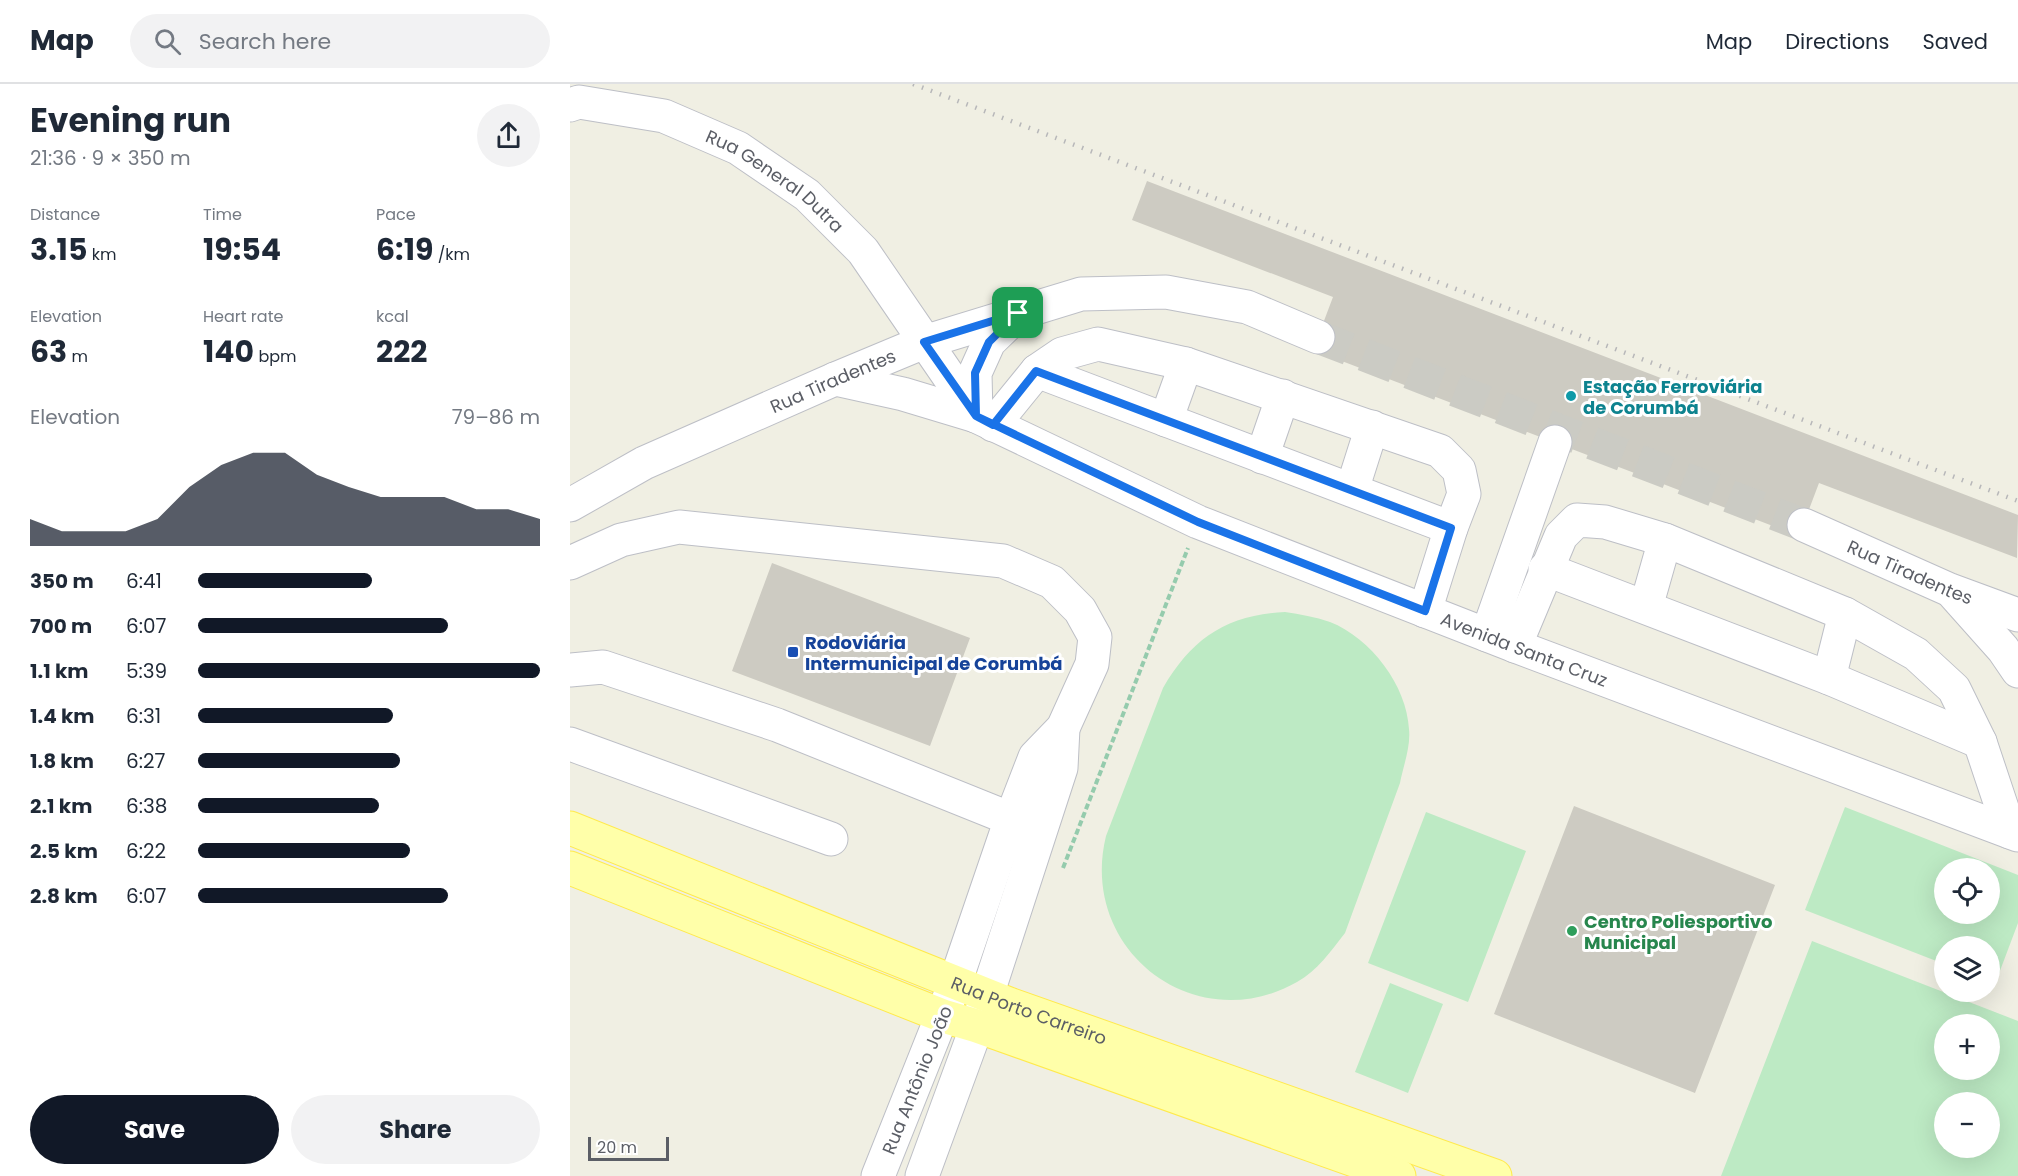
<!DOCTYPE html>
<meta charset="utf-8">
<style>
body{margin:0;font-family:Poppins,sans-serif;background:#f2f2f3;color:#1f2937;height:100vh;display:flex;flex-direction:column;font-size:22px;white-space:nowrap}
*{box-sizing:border-box;margin:0}
p{font-size:20px;color:#747a83}
.icon{flex:none;width:33px;height:33px;fill:none;stroke:currentColor;stroke-width:2;stroke-linecap:round;stroke-linejoin:round}
.map{position:relative;flex:1;overflow:hidden}
.sheet{display:flex;flex-direction:column;background:#fff;width:570px}
.sheet>*{flex:none}
.tools{position:absolute;left:1364px;top:774px;display:grid;gap:12px}
.tools a{display:grid;place-items:center;width:66px;height:66px;border-radius:50%;background:#fff;box-shadow:0 6px 24px #0002;font-size:30px}
.scale{position:absolute;left:18px;bottom:15px;width:81px;box-sizing:border-box;padding-left:6px;border:3px solid #5b5e66;border-top:0;font-size:16px;line-height:21px;white-space:nowrap;color:#5b5e66;-webkit-text-stroke:4px #fff;paint-order:stroke}
.pin{position:absolute;display:grid;place-items:center;width:51px;height:51px;color:#fff;margin:-26px;border-radius:12px;box-shadow:0 3px 9px #0006}
.round{display:grid;place-items:center;flex:none;width:63px;height:63px;border-radius:32px;background:#f2f2f3}
.head{display:flex;align-items:center;justify-content:space-between;height:102px;padding:0 30px}
h1{font-size:33px;font-weight:700;line-height:45px}
.metrics{display:grid;grid-template-columns:repeat(3,1fr);gap:9px;height:102px;padding:6px 30px}
.metrics div{display:grid;align-content:center}
.metrics b{font-size:30px;font-weight:700}
.metrics small{font-size:16px;font-weight:400}
.metrics p{font-size:16px}
.chart{height:168px;padding:12px 30px}
.chart p{display:flex;justify-content:space-between}
.chart svg{width:100%;height:108px;margin-top:6px;fill:#111827;opacity:.7}
.cta{display:flex;gap:12px;margin-top:auto;padding:12px 30px}
.cta a{flex:1;height:69px;border-radius:36px;background:#111827;color:#fff;font-size:24px;font-weight:700;line-height:69px;text-align:center}
.cta a+a{background:#f2f2f3;color:#1f2937}
ul{padding:0 30px;list-style:none;font-size:20px}
li{display:grid;grid-template-columns:96px 72px 1fr;align-items:center;height:45px}
li i{height:15px;border-radius:8px;background:#111827}
header{display:flex;align-items:center;gap:36px;box-sizing:border-box;height:84px;padding:0 30px;background:#fff;border-bottom:2px solid #e0e1e3}
header strong{font-size:28px}
nav{display:flex;gap:33px;margin-inline-start:auto;font-size:21px}
.search{width:420px;height:54px;background:#f2f2f3;display:flex;align-items:center;gap:15px;box-sizing:border-box;padding:0 21px;border-radius:33px;color:#747a83;font-size:22px}
main{display:flex;flex:1;min-height:0}
.map>svg:first-child{display:block}
.green{fill:#bdeac4;fill-rule:evenodd}
.building{fill:#cdcbc2}
.lines{fill:none;stroke-linecap:round;stroke-linejoin:round}
.minor-tunnel{stroke:#cbcbc4;stroke-width:33;stroke-dasharray:33 16;stroke-linecap:butt}
.minor-casing{stroke:#bdbfc6;stroke-width:35}
.major-casing{stroke:#ffea4d;stroke-width:35}
.path{stroke:#95cbad;stroke-width:4;stroke-dasharray:6 3;stroke-linecap:butt}
.minor{stroke:#fff;stroke-width:33}
.major{stroke:#ffffa9;stroke-width:33}
.rail{stroke:#b7b7b9;stroke-width:4.5;stroke-dasharray:1.5 8;stroke-linecap:butt}
.route-casing{stroke:#fff;stroke-width:12}
.route{stroke:#1a73e8;stroke-width:8}
.culture-dot{fill:#0f9aa8;stroke:#fff;stroke-width:2}
.transit-dot{fill:#1a4fb4;stroke:#fff;stroke-width:2}
.leisure-dot{fill:#2e9e5b;stroke:#fff;stroke-width:2}
.labels{text-anchor:middle;dominant-baseline:central;stroke-width:6;stroke-linejoin:round;paint-order:stroke}
.street-label{font-size:18px;fill:#5b5e66;stroke:#fff}
.culture-label{font-size:18px;font-weight:bold;fill:#0d838f;stroke:#fff;text-anchor:start}
.transit-label{font-size:18px;font-weight:bold;fill:#164399;stroke:#fff;text-anchor:start}
.leisure-label{font-size:18px;font-weight:bold;fill:#27864d;stroke:#fff;text-anchor:start}
</style>
<header>
<strong>Map</strong>
<div class="search"><svg class="icon" aria-label="search" viewBox="0 0 24 24"><circle cx="10" cy="10" r="6"/><path d="M15 15l6 6"/></svg>Search here</div>
<nav><a>Map</a><a>Directions</a><a>Saved</a></nav>
</header>
<main>
<section class="sheet">
<div class="head"><div><h1>Evening run</h1><p>21:36 · 9 × 350 m</p></div><a class="round"><svg class="icon" aria-label="share" viewBox="0 0 24 24"><path d="M12 15V3M7 8l5-5 5 5M5 13v7h14v-7"/></svg></a></div>
<div class="metrics">
<div><p>Distance</p><b>3.15<small> km</small></b></div>
<div><p>Time</p><b>19:54</b></div>
<div><p>Pace</p><b>6:19<small> /km</small></b></div>
</div>
<div class="metrics">
<div><p>Elevation</p><b>63<small> m</small></b></div>
<div><p>Heart rate</p><b>140<small> bpm</small></b></div>
<div><p>kcal</p><b>222</b></div>
</div>
<div class="chart"><p><span>Elevation</span>79–86 m</p>
<svg viewBox="0 0 160 44" preserveAspectRatio="none"><path d="M0 44V33L10 38L20 38L30 38L40 33L50 20L60 11L70 6L80 6L90 15L100 20L110 24L120 24L130 24L140 29L150 29L160 33V44z"/></svg>
</div>
<ul>
<li><b>350 m</b>6:41<i style="width:51%"></i></li>
<li><b>700 m</b>6:07<i style="width:73%"></i></li>
<li><b>1.1 km</b>5:39<i style="width:100%"></i></li>
<li><b>1.4 km</b>6:31<i style="width:57%"></i></li>
<li><b>1.8 km</b>6:27<i style="width:59%"></i></li>
<li><b>2.1 km</b>6:38<i style="width:53%"></i></li>
<li><b>2.5 km</b>6:22<i style="width:62%"></i></li>
<li><b>2.8 km</b>6:07<i style="width:73%"></i></li>
</ul>
<div class="cta"><a>Save</a><a>Share</a></div>
</section>
<div class="map">
<svg width="1448" height="1092" viewBox="0 0 1448 1092">
<rect width="100%" height="100%" fill="#f0efe3"/>
<path class="green" d="M 715,528 C 730,530 745,533 760,538 C 801,554 837,602 839,645 C 841,662 833,683 830,699 L 775,849 C 761,867 747,887 727,898 C 625,956 508,866 536,752 L 593,604 C 622,554 657,531 715,528 Z
M 1275,723 L 1448,791 L 1448,839 L 1425,900 L 1419,897 L 1419,862 L 1374,862 L 1374,880 L 1235,826 ZM 1419,784 L 1419,830 L 1374,830 L 1374,784 Z
M 856,728 L 956,767 L 898,918 L 798,879 Z
M 1242,857 L 1448,937 L 1448,1092 L 1151,1092 ZM 1419,940 L 1419,986 L 1374,986 L 1374,940 ZM 1419,1018 L 1419,1064 L 1374,1064 L 1374,1018 Z
M 820,899 L 873,920 L 838,1009 L 785,988 Z"/>
<path class="building" d="M 577,97 L 1448,431 L 1447,474 L 1249,399 L 1229,452 L 743,266 L 763,213 L 562,136 Z
M 202,479 L 400,554 L 360,662 L 162,587 Z
M 1004,722 L 1205,801 L 1125,1009 L 924,930 Z"/>
<g class="lines">
<path class="minor-tunnel" d="M 748,253 L 1234,441"/>
<g class="minor-casing">
<g id="minor">
<path id="s1" d="M 0,21 L 9,18 L 94,32 L 168,64 L 237,111 L 293,167 L 406,332"/>
<path d="M 467,287 L 881,444"/>
<path id="s2" d="M 265,295 L 333,310 L 406,332 L 628,438 L 945,562 L 1448,751"/>
<path d="M 406,332 L 405,289 L 419,258 L 446,232"/>
<path d="M 596,336 L 616,280"/>
<path d="M 423,341 L 467,287 L 492,270 L 528,260 L 616,280 L 870,367 L 889,386 L 894,410 L 881,444 L 855,527"/>
<path d="M 692,373 L 713,312"/>
<path d="M 782,406 L 802,343"/>
<path id="s3" d="M 0,421 L 74,379 L 265,295 L 354,258 L 511,210 L 596,208 L 677,223 L 748,253"/>
<path id="s4" d="M 1234,441 L 1380,506 L 1448,531"/>
<path d="M 0,479 L 51,456 L 109,443 L 433,477 L 482,498 L 510,526 L 525,553 L 522,580 L 493,644 L 465,673 L 441,735 L 385,899 L 308,1092"/>
<path d="M 975,485 L 1259,594 L 1410,658"/>
<path d="M 1384,510 L 1433,565 L 1448,587"/>
<path d="M 1076,523 L 1095,456"/>
<path d="M 917,551 L 985,358"/>
<path d="M 945,562 L 991,452 L 1007,436 L 1035,438 L 1095,456 L 1275,530 L 1346,570 L 1384,605 L 1410,658 L 1440,748"/>
<path d="M 0,586 L 33,583 L 207,641 L 441,735"/>
<path d="M 1259,594 L 1275,530"/>
<path d="M 0,660 L 261,755"/>
<path d="M 352,1092 L 407,942 L 491,684 L 493,644"/>
</g>
</g>
<g class="major-casing">
<g id="major">
<path id="s5" d="M 0,744 L 439,920 L 925,1092"/>
<path d="M 0,784 L 373,932 L 407,942 L 829,1092"/>
</g>
</g>
<path class="path" d="M 493,784 L 618,464"/>
<use href="#minor" class="minor"/>
<use href="#major" class="major"/>
<path class="rail" d="M 343,0 L 1448,417"/>
</g>
<g class="lines">
<g class="route-casing">
<path id="route" d="M 448,229 L 354,258 L 406,332 L 628,438 L 855,527 L 881,444 L 466,287 L 423,341 L 406,332 L 405,289 L 419,258 L 448,229"/>
</g>
<use href="#route" class="route"/>
</g>
<circle class="culture-dot" cx="1001" cy="312" r="6"/>
<rect class="transit-dot" x="217" y="562" width="12" height="12" rx="3"/>
<circle class="leisure-dot" cx="1002" cy="847" r="6"/>
<g class="labels">
<g class="street-label">
<text stroke="none"><textPath href="#s1" startOffset="225">Rua General Dutra</textPath></text>
<text stroke="none"><textPath href="#s3" startOffset="291">Rua Tiradentes</textPath></text>
<text stroke="none"><textPath href="#s4" startOffset="116">Rua Tiradentes</textPath></text>
<text stroke="none"><textPath href="#s2" startOffset="742">Avenida Santa Cruz</textPath></text>
<text stroke="none"><textPath href="#s5" startOffset="494">Rua Porto Carreiro</textPath></text>
<text transform="translate(347 996) rotate(-68)">Rua Antônio João</text>
</g>
<g class="culture-label">
<text x="1013" y="302">Estação Ferroviária<tspan x="1013" dy="21">de Corumbá</tspan></text>
</g>
<g class="transit-label">
<text x="235" y="558">Rodoviária<tspan x="235" dy="21">Intermunicipal de Corumbá</tspan></text>
</g>
<g class="leisure-label">
<text x="1014" y="837">Centro Poliesportivo<tspan x="1014" dy="21">Municipal</tspan></text>
</g>
</g>
</svg>
<div class="tools">
<a><svg class="icon" aria-label="locate" viewBox="0 0 24 24"><circle cx="12" cy="12" r="6"/><path d="M12 2v4M12 18v4M2 12h4M18 12h4"/></svg></a>
<a><svg class="icon" aria-label="layers" viewBox="0 0 24 24"><path d="M12 4l9 5-9 5-9-5zM3 14l9 5 9-5"/></svg></a>
<a>+</a>
<a>−</a>
</div>
<div class="scale">20 m</div>
<div class="pin" style="left:448px;top:229px;background:#1e9e55"><svg class="icon" aria-label="arrive" viewBox="0 0 24 24"><path d="M6 21V4h12l-3 4 3 4H6"/></svg></div>
</div>
</main>
